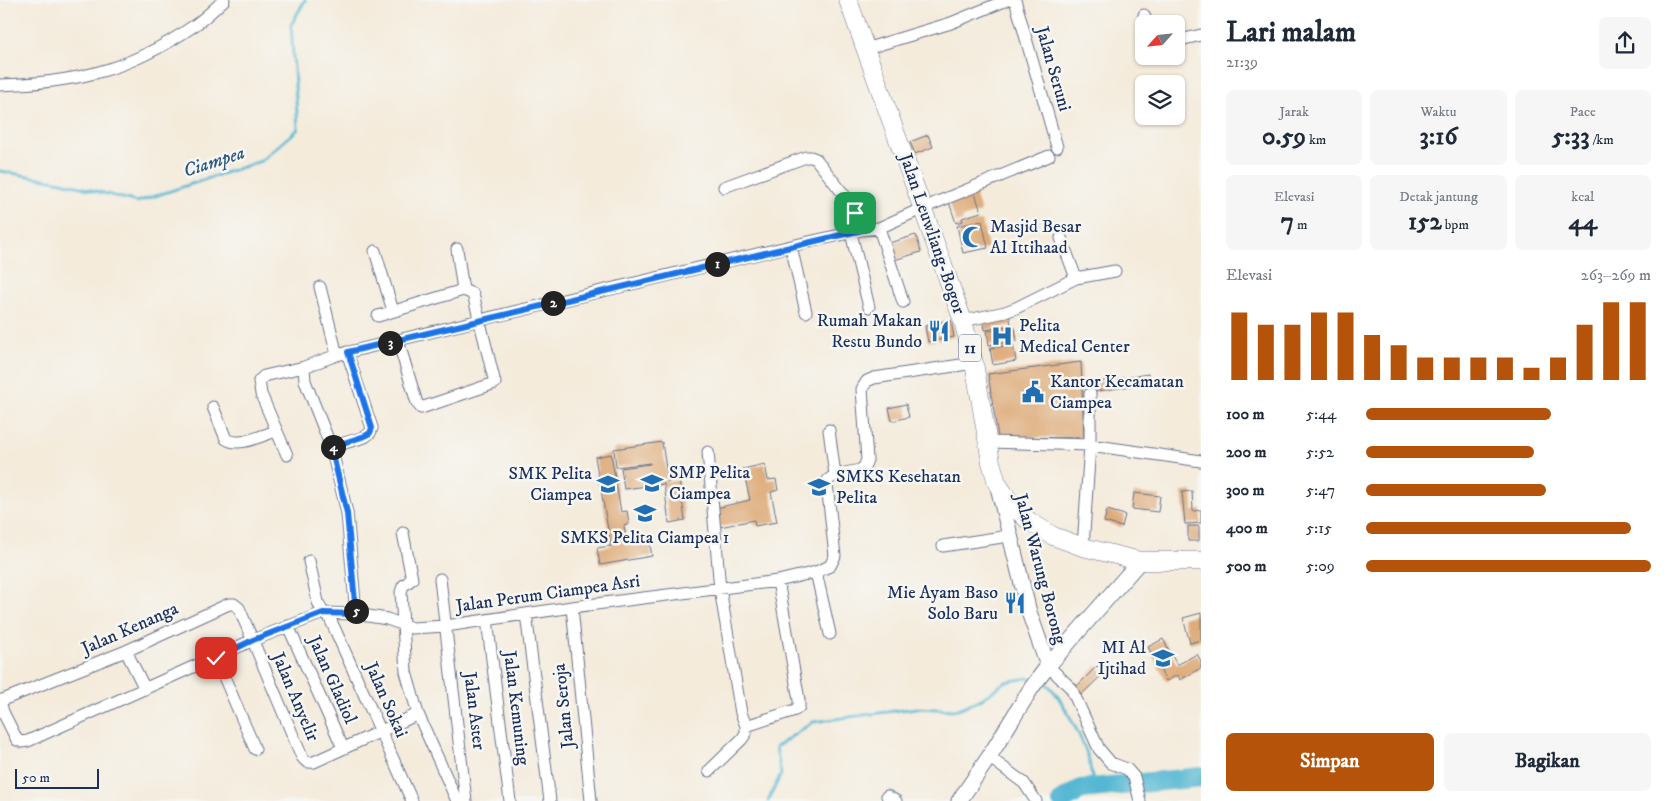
<!DOCTYPE html>
<html lang="id">
<meta charset="utf-8">
<style>
body{margin:0;font-family:"IM FELL DW Pica",serif;background:#f6f6f7;color:#1f2937;height:100vh;display:flex;flex-direction:column;font-size:19px;white-space:nowrap}
*{box-sizing:border-box;margin:0}
p{font-size:16px;color:#747a83}
.icon{flex:none;width:28px;height:28px;fill:none;stroke:currentColor;stroke-width:2;stroke-linecap:round;stroke-linejoin:round}
.map{position:relative;flex:1;overflow:hidden}
.side{display:flex;flex-direction:column;background:#fff;width:475px}
.side>*{flex:none}
.needle{width:32px;rotate:243deg}
.controls{position:absolute;left:1135px;top:15px;display:grid;gap:10px}
.controls a{display:grid;place-items:center;width:50px;height:50px;border-radius:8px;background:#fff;box-shadow:0 1px 4px #0004;font-size:25px}
.scale{position:absolute;left:15px;bottom:12px;width:84px;box-sizing:border-box;padding-left:5px;border:2px solid #1b2f5e;border-top:0;font-size:14px;line-height:18px;white-space:nowrap;color:#1b2f5e;-webkit-text-stroke:4px #f6f6f2;paint-order:stroke}
.pin{position:absolute;display:grid;place-items:center;width:42px;height:42px;color:#fff;margin:-21px;border-radius:10px;box-shadow:0 2px 8px #0006}
.km{position:absolute;width:25px;height:25px;margin:-12px;border-radius:50%;background:#222;color:#fff;font-size:14px;line-height:25px;text-align:center}
.round{display:grid;place-items:center;flex:none;width:52px;height:52px;border-radius:8px;background:#f6f6f7}
.headline{display:flex;align-items:center;justify-content:space-between;height:85px;padding:0 25px}
h1{font-size:28px;font-weight:700;line-height:38px}
.stats{display:grid;grid-template-columns:repeat(3,1fr);gap:8px;height:85px;padding:5px 25px}
.stats div{display:grid;align-content:center;border-radius:8px;background:#f6f6f7;text-align:center}
.stats b{font-size:25px;font-weight:700}
.stats small{font-size:14px;font-weight:400}
.stats p{font-size:14px}
.chart{height:140px;padding:10px 25px}
.chart p{display:flex;justify-content:space-between}
.chart svg{width:100%;height:90px;margin-top:5px;stroke:#b45309;stroke-width:6}
.cta{display:flex;gap:10px;margin-top:auto;padding:10px 25px}
.cta a{flex:1;height:58px;border-radius:8px;background:#b45309;color:#fff;font-size:20px;font-weight:700;line-height:58px;text-align:center}
.cta a+a{background:#f6f6f7;color:#1f2937}
ul{padding:0 25px;list-style:none;font-size:16px}
li{display:grid;grid-template-columns:80px 60px 1fr;align-items:center;height:38px}
li i{height:12px;border-radius:6px;background:#b45309}
main{display:flex;flex:1;min-height:0}
.map>svg:first-child{display:block}
.lines{fill:none;stroke-linecap:round;stroke-linejoin:round}
.stream{stroke:#54b7d3;stroke-width:3}
.river{stroke:#54b7d3;stroke-width:20}
.building{fill:#deab79}
.minor-casing{stroke:#67718a;stroke-width:13}
.major-casing{stroke:#67718a;stroke-width:17}
.highway-casing{stroke:#67718a;stroke-width:19}
.minor{stroke:#fff;stroke-width:11}
.major{stroke:#fff;stroke-width:15}
.highway{stroke:#fff;stroke-width:18}
.route-casing{stroke:#fff;stroke-width:10}
.route{stroke:#1a73e8;stroke-width:6}
.labels{text-anchor:middle;dominant-baseline:central;stroke-width:5;stroke-linejoin:round;paint-order:stroke}
.shield{fill:#f6f6f2;stroke:#5d6b8a;stroke-width:1}
.shield-label{font-size:16px;font-weight:bold;fill:#1b2f5e}
.street-label{font-size:18px;fill:#1b2f5e;stroke:#f6f6f2}
.poi-label{font-size:18px;fill:#1b2f5e;stroke:#f6f6f2;text-anchor:start}
.water-label{font-size:19px;font-style:italic;fill:#2c5881;stroke:#f6f6f2}
</style>
<main>
<div class="map">
<svg width="1201" height="801" viewBox="0 0 1201 801">
<rect width="100%" height="100%" fill="#f6f6f2"/>
<filter id="ink" filterUnits="userSpaceOnUse"><feTurbulence type="fractalNoise" baseFrequency=".02" numOctaves="2"/><feDisplacementMap in="SourceGraphic" scale="10" xChannelSelector="R" yChannelSelector="G"/><feConvolveMatrix kernelMatrix="1 2 1 2 8 2 1 2 1" color-interpolation-filters="sRGB"/></filter>
<filter id="wash" filterUnits="userSpaceOnUse"><feTurbulence type="fractalNoise" baseFrequency=".0096" numOctaves="4" result="noise"/><feDisplacementMap in="SourceGraphic" scale="20" xChannelSelector="R" yChannelSelector="G"/><feGaussianBlur stdDeviation="1.12" result="paint"/><feColorMatrix in="noise" values="0 0 0 0 0 0 0 0 0 0 0 0 0 0 0 0 0 1.4 0 .05"/><feComposite in="paint" operator="in"/></filter>
<g filter="url(#wash)">
<rect width="100%" height="100%" fill="#f4ebdb"/>
<g class="lines">
<path class="stream" d="M 0,171 L 62,182 L 137,202 L 261,161 L 298,129 L 291,25 L 305,0
M 1043,682 C 1058,687 1085,745 1089,761 C 1091,770 1092,779 1094,788
M 768,801 L 781,774 L 776,747 L 813,722 L 916,708 L 956,710 L 982,699 L 1005,682 L 1028,678 L 1032,679"/>
<path class="river" d="M 1062,801 L 1081,789 L 1201,777"/>
</g>
<g id="blocks">
<path class="building" d="M 928,135 L 933,147 L 915,154 L 910,142 Z
M 974,190 L 981,212 L 962,218 L 963,221 L 956,223 L 948,199 Z
M 982,221 L 988,248 L 963,253 L 957,226 Z
M 916,235 L 921,252 L 894,260 L 889,243 Z
M 1009,313 L 1011,325 L 985,330 L 983,318 Z
M 951,320 L 954,337 L 928,342 L 925,326 Z
M 1015,328 L 1017,341 L 989,345 L 987,331 Z
M 1013,345 L 1016,361 L 993,365 L 990,348 Z
M 1081,362 L 1084,438 L 998,437 L 988,374 Z
M 1148,374 L 1150,383 L 1092,392 L 1091,383 Z
M 906,404 L 909,417 L 892,421 L 889,408 Z
M 662,442 L 668,482 L 679,480 L 685,520 L 669,523 L 664,484 L 624,489 L 621,468 L 650,464 L 650,463 L 616,467 L 614,449 Z
M 611,454 L 621,512 L 627,511 L 629,524 L 624,526 L 627,543 L 649,540 L 652,556 L 600,565 L 597,548 L 611,546 L 595,457 Z
M 765,464 L 768,480 L 776,479 L 778,490 L 771,492 L 777,522 L 755,526 L 754,520 L 720,527 L 716,508 L 750,500 L 743,469 Z
M 1192,491 L 1193,511 L 1201,510 L 1201,523 L 1185,524 L 1182,492 Z
M 1134,493 L 1160,496 L 1158,512 L 1132,509 Z
M 1107,510 L 1125,515 L 1122,527 L 1104,522 Z
M 1188,526 L 1199,526 L 1199,541 L 1188,541 Z
M 1201,613 L 1201,640 L 1190,643 L 1183,618 Z
M 1163,639 L 1177,665 L 1197,654 L 1201,661 L 1201,668 L 1180,680 L 1178,675 L 1166,681 L 1148,647 Z
M 1097,666 L 1104,673 L 1081,695 L 1075,688 Z"/>
</g>
</g>
<g filter="url(#ink)">
<use href="#blocks" fill-opacity="0" stroke="#67718a" stroke-width="1"/>
<g class="lines">
<g class="minor-casing">
<path id="minor" d="M 1015,0 L 1057,147
M 1144,15 L 1147,24
M 1176,41 L 1201,35
M 865,49 L 951,23 L 1007,0
M 0,85 C 31,84 65,81 95,73 C 131,64 165,46 195,25 C 205,18 215,8 224,0
M 724,187 L 806,157 L 811,157 L 816,159 L 852,205 L 862,230
M 879,228 L 903,302
M 851,233 L 869,307
M 1061,238 L 1076,278
M 791,246 L 806,312
M 375,251 L 393,311
M 320,287 L 337,355
M 378,316 L 463,290
M 963,321 L 1005,312 L 1016,308 L 1076,278 L 1115,271
M 398,341 L 417,403 L 421,408 L 495,383 L 473,294 L 463,290 L 457,249
M 213,407 L 226,439 C 239,448 262,435 276,431
M 829,430 L 835,475
M 988,442 L 1090,445 L 1201,461
M 331,447 L 365,437 L 370,433 L 372,428 L 347,352
M 708,452 L 720,589 L 741,713 L 746,726 L 795,710 L 799,707 L 799,700 L 778,581
M 287,455 L 261,394 L 259,381 L 264,376 L 304,367
M 403,533 L 412,579 L 403,586 L 401,592 L 406,672 L 418,714 L 457,801
M 943,546 L 1009,536
M 1083,547 L 1090,445 L 1090,394
M 309,561 L 318,602 L 323,613
M 816,572 L 830,634
M 440,579 L 466,801
M 572,607 L 591,801
M 328,614 L 412,801
M 356,614 L 347,513 L 343,496 L 331,447 L 305,381 L 304,367 L 337,355 L 480,320 L 791,246 L 862,230 L 879,228 L 923,208 L 1049,156
M 526,614 L 550,801
M 487,620 L 510,801
M 288,626 L 343,748
M 126,651 L 145,689
M 216,658 L 255,749
M 1048,666 L 1071,688 L 1099,749 L 1111,763 L 1127,769 L 1134,777 L 1140,801
M 0,700 L 3,712 L 17,740 L 22,742 L 28,741 L 253,640 L 323,613 L 356,614 L 387,619 L 412,628 L 446,626 L 572,607 L 778,581 L 816,572 L 830,566 L 835,556 L 827,484 L 828,480 L 835,475 L 860,470 L 864,467 L 867,460 L 862,389 L 867,381 L 874,378 L 974,363
M 0,701 L 126,651 L 229,604 L 234,604 L 239,608 L 302,757 C 305,762 308,763 314,762 L 418,714
M 989,757 L 1024,783 L 1036,801
M 709,771 L 742,739 L 746,733 L 746,726
M 887,796 L 896,801"/>
</g>
<g class="major-casing">
<path id="major" d="M 998,487 L 1029,612 L 1048,666
M 959,801 L 989,757 L 1032,687 L 1048,666 L 1140,561"/>
</g>
<g class="highway-casing">
<path id="highway" d="M 848,0 L 963,321 L 974,363 L 991,462 L 997,483 L 1012,505 L 1029,521 L 1053,536 L 1083,547 L 1140,561 L 1201,561"/>
</g>
<use href="#minor" class="minor"/>
<use href="#major" class="major"/>
<use href="#highway" class="highway"/>
</g>
</g>
<g class="lines" filter="url(#ink)">
<g class="route-casing">
<path id="route" d="M 216,658 L 253,640 L 323,613 L 356,614 L 347,513 L 331,447 L 365,436 L 370,433 L 372,428 L 348,352 L 862,230 L 855,213"/>
</g>
<use href="#route" class="route"/>
</g>
<defs>
<g id="mosque-bare" transform="scale(1.725)"><path d="M3.5-4.9A6 6 0 1 0 3.5 4.9A5 5 0 1 1 3.5-4.9Z" fill="#1f6fb2" stroke="#f6f6f2" stroke-width="2.5" paint-order="stroke"/></g>
<g id="restaurant-bare" transform="scale(1.725)"><path d="M-5-6h1v4h1v-4h1v4h1v-4h1v5L-1.5 .5V6h-2V.5L-5-1ZM5-6V6H3V1.5H1.5Q1.5-4 5-6Z" fill="#1f6fb2" stroke="#f6f6f2" stroke-width="2.5" paint-order="stroke"/></g>
<g id="hospital-bare" transform="scale(1.725)"><path d="M-5-5h3v3.5h4V-5h3V5h-3V1.5h-4V5h-3Z" fill="#1f6fb2" stroke="#f6f6f2" stroke-width="2.5" paint-order="stroke"/></g>
<g id="civic-bare" transform="scale(1.725)"><path d="M-.6-6.5H3V-4.5H.6V-3L4-1V1h2V6H-6V1h2V-1L-.6-3ZM-1.2 2.5V6h2.4V2.5Z" fill="#1f6fb2" stroke="#f6f6f2" stroke-width="2.5" paint-order="stroke"/></g>
<g id="school-bare" transform="scale(1.725)"><path d="M0-5L7-2L0 1L-7-2ZM-4 1L0 2.5L4 1V4Q0 6-4 4Z" fill="#1f6fb2" stroke="#f6f6f2" stroke-width="2.5" paint-order="stroke"/></g>
</defs>
<g fill-rule="evenodd">
<use href="#mosque-bare" x="973" y="237"/>
<use href="#restaurant-bare" x="939" y="331"/>
<use href="#hospital-bare" x="1002" y="336"/>
<use href="#civic-bare" x="1033" y="392"/>
<use href="#school-bare" x="652" y="483"/>
<use href="#school-bare" x="608" y="484"/>
<use href="#school-bare" x="819" y="487"/>
<use href="#school-bare" x="645" y="513"/>
<use href="#restaurant-bare" x="1015" y="603"/>
<use href="#school-bare" x="1163" y="658"/>
</g>
<g class="labels">
<rect class="shield" x="959" y="334.5" width="22" height="27" rx="4"/>
<g class="shield-label">
<text x="970" y="348">11</text>
</g>
<g class="street-label">
<text transform="translate(1053 69) rotate(74)">Jalan Seruni</text>
<text transform="translate(932 234) rotate(71)">Jalan Leuwliang-Bogor</text>
<text transform="translate(1040 569) rotate(75)">Jalan Warung Borong</text>
<text transform="translate(548 594) rotate(-8)">Jalan Perum Ciampea Asri</text>
<text transform="translate(130 629) rotate(-24)">Jalan Kenanga</text>
<text transform="translate(332 680) rotate(66)">Jalan Gladiol</text>
<text transform="translate(295 697) rotate(67)">Jalan Anyelir</text>
<text transform="translate(386 700) rotate(66)">Jalan Sokai</text>
<text transform="translate(564 706) rotate(-96)">Jalan Seroja</text>
<text transform="translate(516 708) rotate(83)">Jalan Kemuning</text>
<text transform="translate(474 711) rotate(83)">Jalan Aster</text>
</g>
<g class="poi-label">
<text x="990" y="227">Masjid Besar<tspan x="990" dy="21">Al Ittihaad</tspan></text>
<text x="922" y="321" text-anchor="end">Rumah Makan<tspan x="922" dy="21">Restu Bundo</tspan></text>
<text x="1019" y="326">Pelita<tspan x="1019" dy="21">Medical Center</tspan></text>
<text x="1050" y="382">Kantor Kecamatan<tspan x="1050" dy="21">Ciampea</tspan></text>
<text x="669" y="473">SMP Pelita<tspan x="669" dy="21">Ciampea</tspan></text>
<text x="592" y="474" text-anchor="end">SMK Pelita<tspan x="592" dy="21">Ciampea</tspan></text>
<text x="836" y="477">SMKS Kesehatan<tspan x="836" dy="21">Pelita</tspan></text>
<text x="645" y="538" text-anchor="middle">SMKS Pelita Ciampea 1</text>
<text x="998" y="593" text-anchor="end">Mie Ayam Baso<tspan x="998" dy="21">Solo Baru</tspan></text>
<text x="1146" y="648" text-anchor="end">MI Al<tspan x="1146" dy="21">Ijtihad</tspan></text>
</g>
<g class="water-label">
<text transform="translate(214 162) rotate(-18)">Ciampea</text>
</g>
</g>
</svg>
<div class="controls">
<a><svg class="needle" viewBox="-14 -14 28 28"><path d="M0-13l5 13h-10z" fill="#e53935"/><path d="M0 13l5-13h-10z" fill="#747a83"/></svg></a>
<a><svg class="icon" aria-label="layers" viewBox="0 0 24 24"><path d="M12 4l9 5-9 5-9-5zM3 14l9 5 9-5"/></svg></a>
</div>
<div class="scale">50 m</div>
<div class="pin" style="left:855px;top:213px;background:#1e9e55"><svg class="icon" aria-label="arrive" viewBox="0 0 24 24"><path d="M6 21V4h12l-3 4 3 4H6"/></svg></div>
<div class="pin" style="left:216px;top:658px;background:#d93025"><svg class="icon" aria-label="check" viewBox="0 0 24 24"><path d="M5 12l5 5 9-10"/></svg></div>
<b class="km" style="left:717px;top:264px">1</b>
<b class="km" style="left:553px;top:303px">2</b>
<b class="km" style="left:390px;top:343px">3</b>
<b class="km" style="left:333px;top:447px">4</b>
<b class="km" style="left:356px;top:611px">5</b>
</div>
<section class="side">
<div class="headline"><div><h1>Lari malam</h1><p>21:39</p></div><a class="round"><svg class="icon" aria-label="share" viewBox="0 0 24 24"><path d="M12 15V3M7 8l5-5 5 5M5 13v7h14v-7"/></svg></a></div>
<div class="stats">
<div><p>Jarak</p><b>0.59<small> km</small></b></div>
<div><p>Waktu</p><b>3:16</b></div>
<div><p>Pace</p><b>5:33<small> /km</small></b></div>
</div>
<div class="stats">
<div><p>Elevasi</p><b>7<small> m</small></b></div>
<div><p>Detak jantung</p><b>152<small> bpm</small></b></div>
<div><p>kcal</p><b>44</b></div>
</div>
<div class="chart"><p><span>Elevasi</span>263–269 m</p>
<svg viewBox="0 0 160 44" preserveAspectRatio="none"><path d="M5 44V11M15 44V17M25 44V17M35 44V11M45 44V11M55 44V22M65 44V27M75 44V33M85 44V33M95 44V33M105 44V33M115 44V38M125 44V33M135 44V17M145 44V6M155 44V6"/></svg>
</div>
<ul>
<li><b>100 m</b>5:44<i style="width:65%"></i></li>
<li><b>200 m</b>5:52<i style="width:59%"></i></li>
<li><b>300 m</b>5:47<i style="width:63%"></i></li>
<li><b>400 m</b>5:15<i style="width:93%"></i></li>
<li><b>500 m</b>5:09<i style="width:100%"></i></li>
</ul>
<div class="cta"><a>Simpan</a><a>Bagikan</a></div>
</section>
</main>
